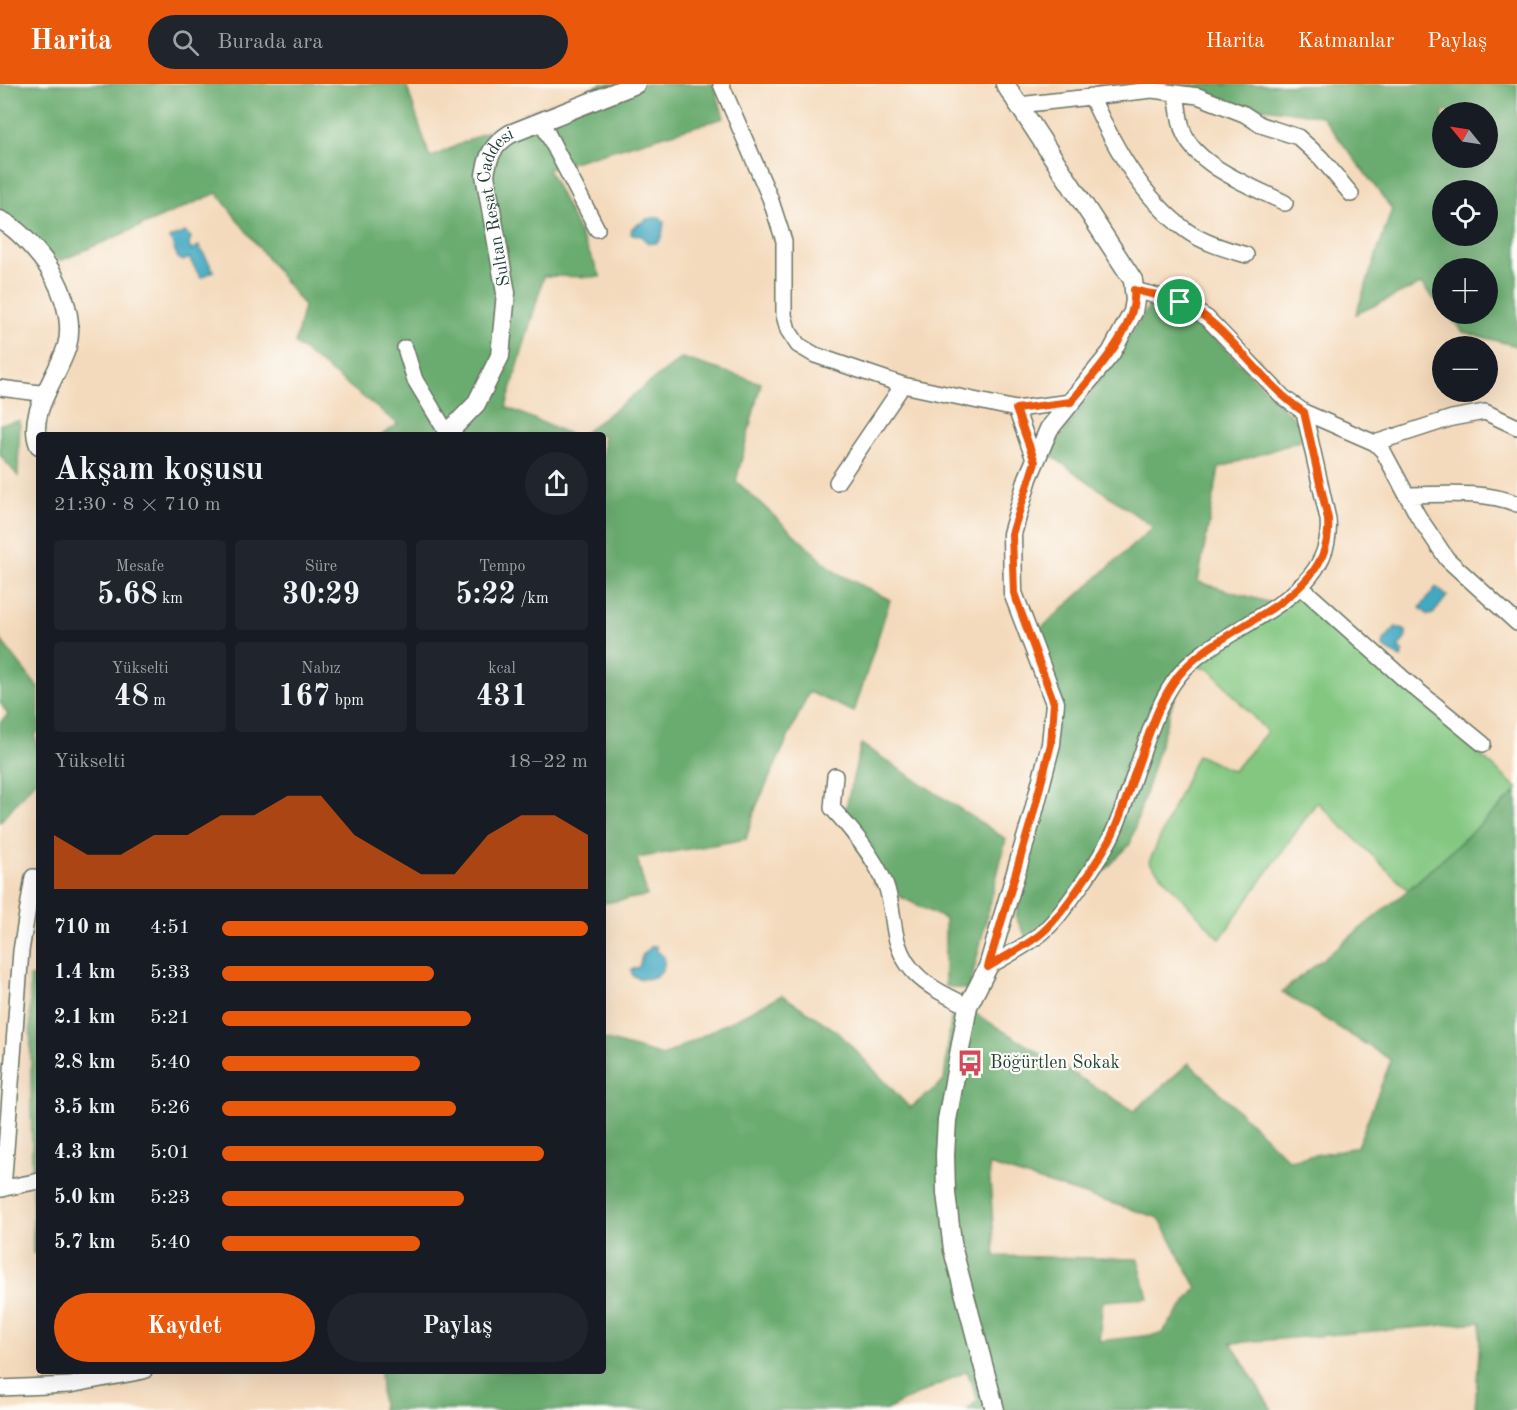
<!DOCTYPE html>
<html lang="tr">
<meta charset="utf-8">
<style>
body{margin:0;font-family:"Old Standard TT",serif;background:#20242c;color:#f1f3f6;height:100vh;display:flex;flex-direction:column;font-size:22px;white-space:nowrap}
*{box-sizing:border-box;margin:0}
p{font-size:20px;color:#9ea1a6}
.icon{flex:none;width:33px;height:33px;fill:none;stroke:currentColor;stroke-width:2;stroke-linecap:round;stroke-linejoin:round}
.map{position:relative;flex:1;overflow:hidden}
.details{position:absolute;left:36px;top:348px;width:570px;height:942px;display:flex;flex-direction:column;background:#171b24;border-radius:6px;box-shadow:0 6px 24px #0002}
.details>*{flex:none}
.needle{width:39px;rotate:300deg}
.controls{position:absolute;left:1432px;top:18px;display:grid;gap:12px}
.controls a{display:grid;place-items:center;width:66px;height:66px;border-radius:50%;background:#171b24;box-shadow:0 6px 24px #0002;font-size:30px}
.pin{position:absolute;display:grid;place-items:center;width:51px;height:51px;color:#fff;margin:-26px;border:3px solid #fff;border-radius:50%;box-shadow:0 2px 6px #0007}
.round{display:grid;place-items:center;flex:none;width:63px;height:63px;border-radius:32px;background:#20242c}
.summary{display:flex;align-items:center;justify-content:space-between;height:102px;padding:0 18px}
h1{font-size:33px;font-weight:600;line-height:45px}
.figures{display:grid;grid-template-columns:repeat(3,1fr);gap:9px;height:102px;padding:6px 18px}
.figures div{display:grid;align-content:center;border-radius:6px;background:#20242c;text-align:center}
.figures b{font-size:30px;font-weight:600}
.figures small{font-size:16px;font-weight:400}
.figures p{font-size:16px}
.chart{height:168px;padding:12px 18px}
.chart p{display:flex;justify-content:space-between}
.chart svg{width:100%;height:108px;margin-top:6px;fill:#ea580c;opacity:.7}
.cta{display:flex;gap:12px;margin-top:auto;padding:12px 18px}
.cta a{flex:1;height:69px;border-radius:36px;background:#ea580c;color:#fff;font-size:24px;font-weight:600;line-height:69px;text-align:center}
.cta a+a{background:#20242c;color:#f1f3f6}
ul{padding:0 18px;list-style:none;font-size:20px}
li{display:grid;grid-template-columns:96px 72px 1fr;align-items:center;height:45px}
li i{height:15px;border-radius:8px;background:#ea580c}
header{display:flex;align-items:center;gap:36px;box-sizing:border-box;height:84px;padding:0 30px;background:#ea580c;color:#fff}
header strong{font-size:28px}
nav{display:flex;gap:33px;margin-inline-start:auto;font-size:21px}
.search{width:420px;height:54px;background:#20242c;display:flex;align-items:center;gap:15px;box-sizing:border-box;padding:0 21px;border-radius:33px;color:#9ea1a6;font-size:22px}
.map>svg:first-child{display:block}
.green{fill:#83c781;stroke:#51825a;stroke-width:1.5}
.forest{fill:#6aac6f;stroke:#447452;stroke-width:1.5;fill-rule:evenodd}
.water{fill:#42a9c2;stroke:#30737b;stroke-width:1.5}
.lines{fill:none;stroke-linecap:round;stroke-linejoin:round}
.minor-casing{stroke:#6a7464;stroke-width:18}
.tertiary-casing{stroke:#6a7464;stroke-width:21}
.minor{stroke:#fff;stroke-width:15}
.tertiary{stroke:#fff;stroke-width:18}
.route-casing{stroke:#fff;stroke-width:12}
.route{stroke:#ea580c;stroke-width:8}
.labels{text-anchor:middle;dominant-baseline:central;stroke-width:4.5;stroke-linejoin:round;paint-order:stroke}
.street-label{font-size:18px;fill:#1f3d34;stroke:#fdfcf7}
.poi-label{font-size:18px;fill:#1f3d34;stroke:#fdfcf7;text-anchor:start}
</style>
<header>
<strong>Harita</strong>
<div class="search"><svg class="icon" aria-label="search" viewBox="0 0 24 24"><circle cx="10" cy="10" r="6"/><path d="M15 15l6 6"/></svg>Burada ara</div>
<nav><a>Harita</a><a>Katmanlar</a><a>Paylaş</a></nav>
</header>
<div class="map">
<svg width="1517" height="1326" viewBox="0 0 1517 1326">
<rect width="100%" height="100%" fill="#fdfcf7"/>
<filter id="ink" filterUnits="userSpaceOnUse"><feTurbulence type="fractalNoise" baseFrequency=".0167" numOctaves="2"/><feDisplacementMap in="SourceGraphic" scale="12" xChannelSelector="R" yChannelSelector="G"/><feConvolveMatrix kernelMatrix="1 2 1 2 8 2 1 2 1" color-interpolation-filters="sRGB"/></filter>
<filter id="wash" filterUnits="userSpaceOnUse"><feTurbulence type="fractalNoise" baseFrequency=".008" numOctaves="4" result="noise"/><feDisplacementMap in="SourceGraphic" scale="24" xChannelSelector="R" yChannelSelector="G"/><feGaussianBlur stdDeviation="1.35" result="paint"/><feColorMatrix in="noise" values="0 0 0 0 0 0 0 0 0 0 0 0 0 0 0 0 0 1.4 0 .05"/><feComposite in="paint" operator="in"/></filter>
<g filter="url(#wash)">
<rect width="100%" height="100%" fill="#f4dabc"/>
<path class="green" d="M 1302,511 L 1517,704 L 1517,707 L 1408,806 L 1317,718 L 1220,855 L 1149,778 L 1197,671 L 1233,687 L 1267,648 L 1210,585 L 1184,581 Z"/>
<path class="forest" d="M 0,0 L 406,0 L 430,74 L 525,30 L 601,0 L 714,0 L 724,34 L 548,85 L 601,193 L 544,192 L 506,323 L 571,351 L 382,351 L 398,340 L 295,260 L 304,222 L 217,109 L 60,177 L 0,134 Z
M 1517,0 L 1517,262 L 1463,248 L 1447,230 L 1488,230 L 1488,184 L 1443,184 L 1443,225 L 1421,200 L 1356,230 L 1392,125 L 1322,32 L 1096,1 ZM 1443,28 L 1488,28 L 1488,74 L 1443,74 ZM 1443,106 L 1488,106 L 1488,152 L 1443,152 Z
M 1150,221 L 1189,228 L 1312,353 L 1219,384 L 1198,498 L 1275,520 L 1184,581 L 1130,760 L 1032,863 L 1016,834 L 1053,610 L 1036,549 L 1153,443 L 1049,370 Z
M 682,274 L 761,299 L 736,397 L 835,488 L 890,516 L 854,628 L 809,608 L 756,723 L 746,755 L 637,774 L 647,812 L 603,819 L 603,351 L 581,351 Z
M 20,337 L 18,392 L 0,371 L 0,340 Z
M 0,555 L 39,605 L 39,646 L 35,652 L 39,667 L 39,692 L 0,738 L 0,638 L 8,631 L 0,618 Z
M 861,660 L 1006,755 L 969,906 L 945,902 L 945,835 L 875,800 L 844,732 Z
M 1517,707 L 1517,1326 L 1475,1326 L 1481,1238 L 1231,1259 L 1272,1326 L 967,1326 L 978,1316 L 967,1287 L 886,1326 L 382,1326 L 380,1287 L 603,1287 L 603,955 L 663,972 L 782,911 L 838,948 L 910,1024 L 944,997 L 953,916 L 1134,1027 L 1189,979 L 1289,1076 L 1357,1063 L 1391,976 L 1282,908 L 1408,806 ZM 989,1081 L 1159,1134 L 1197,1204 L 1161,1250 L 1099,1257 L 1103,1217 L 1148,1214 L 1138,1175 L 995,1172 Z
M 39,891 L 39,1170 L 33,1169 L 30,893 Z"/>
<path class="water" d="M 660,133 L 664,138 L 662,152 L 657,159 L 648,159 L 641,152 L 631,150 L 632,144 L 647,135 Z
M 185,148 L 191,153 L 189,161 L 191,166 L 199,162 L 214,187 L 201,194 L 189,174 L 183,177 L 178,174 L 170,154 Z
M 1436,503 L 1447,512 L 1433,530 L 1428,531 L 1420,524 Z
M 1396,543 L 1406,547 L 1406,553 L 1398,564 L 1403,567 L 1401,574 L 1383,563 L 1384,556 Z
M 652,862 L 656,862 L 657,867 L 664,873 C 667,892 648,899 633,892 L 631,886 L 639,883 L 642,872 Z"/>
</g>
<g filter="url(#ink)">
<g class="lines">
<g class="minor-casing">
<path id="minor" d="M 721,0 L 770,114 L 784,157 L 784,231 L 788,246 L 798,261 L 815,271 L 903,301 L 1016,325 L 1071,318
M 1176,9 C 1178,21 1179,35 1183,47 C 1195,82 1254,103 1285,119
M 1091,12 C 1114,62 1141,113 1187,147 C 1204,159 1226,165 1246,171
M 1019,21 L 1152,6 L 1198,12 L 1244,30 L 1261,41 L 1298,53 L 1321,74 L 1351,110
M 541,37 L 597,145
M 1134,206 L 1180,218 L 1207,234 L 1284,314 L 1304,328 L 1375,359 L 1383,367 L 1418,432 L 1447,475 L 1517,539
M 405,264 L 415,296 L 447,349
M 0,304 L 47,310
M 1016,325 L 1035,378
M 1375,359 L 1452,334 L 1485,328 L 1517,343
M 837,398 L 903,301
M 1406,411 C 1442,411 1483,406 1517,420
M 1300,502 L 1405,596 L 1483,660
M 835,692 L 832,724 C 852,746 873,771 885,799 C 891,813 892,832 895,848 C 903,892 933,905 968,922
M 988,883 C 1006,871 1030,861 1045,846 C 1063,830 1102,772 1113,749 C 1122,729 1129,707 1136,686 C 1148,654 1158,617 1179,591 C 1221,539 1336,518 1328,435 L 1304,328
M 0,1105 L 39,1097
M 3,1105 L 21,867 L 33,793
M 0,1304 L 70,1301 L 144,1287"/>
</g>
<g class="tertiary-casing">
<g id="tertiary">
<path d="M 0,136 C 15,142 31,161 41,173 C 59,195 75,233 67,262 C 58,293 26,329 39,361"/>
<path id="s1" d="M 446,351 L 476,320 L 500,272 L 506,209 L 485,91 C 488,71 493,61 510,50 L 636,0"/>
<path d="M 995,1326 L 953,1166 L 946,1109 L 945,1071 L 947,1036 L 968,922 L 988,883 L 1032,734 L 1051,660 L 1055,619 L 1013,509 L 1012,450 L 1028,394 L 1049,345 L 1111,269 L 1133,228 L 1135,216 L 1133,196 L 1005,0"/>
</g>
</g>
<use href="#minor" class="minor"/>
<use href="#tertiary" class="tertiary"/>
</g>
</g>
<g class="lines" filter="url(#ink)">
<g class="route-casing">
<path id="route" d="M 1134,206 C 1149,210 1166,212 1179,217 C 1226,237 1259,299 1304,328 L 1328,435 C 1335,518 1221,538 1179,591 C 1158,617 1148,654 1136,686 C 1129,706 1122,729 1113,749 C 1102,772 1063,829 1045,846 C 1030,861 1006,871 988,883 L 1032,734 L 1051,660 L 1054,619 L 1014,509 L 1012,450 L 1035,378 L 1016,325 L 1071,318 C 1094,290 1138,244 1134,206 Z"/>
</g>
<use href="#route" class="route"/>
</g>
<defs>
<g id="bus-bare" transform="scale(2.07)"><path d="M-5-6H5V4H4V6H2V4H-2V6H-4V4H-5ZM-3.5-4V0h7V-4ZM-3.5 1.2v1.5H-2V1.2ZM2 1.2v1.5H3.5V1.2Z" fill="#d1495b" stroke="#fdfcf7" stroke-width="2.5" paint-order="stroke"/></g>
</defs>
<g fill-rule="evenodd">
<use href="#bus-bare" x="970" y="979"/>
</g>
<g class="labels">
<g class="street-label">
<text stroke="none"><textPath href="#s1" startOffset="250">Sultan Reşat Caddesi</textPath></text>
</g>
<g class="poi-label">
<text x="990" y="979">Böğürtlen Sokak</text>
</g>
</g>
</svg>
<div class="controls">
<a><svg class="needle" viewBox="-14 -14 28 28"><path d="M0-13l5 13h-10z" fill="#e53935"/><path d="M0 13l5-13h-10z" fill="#9ea1a6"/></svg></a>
<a><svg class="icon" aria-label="locate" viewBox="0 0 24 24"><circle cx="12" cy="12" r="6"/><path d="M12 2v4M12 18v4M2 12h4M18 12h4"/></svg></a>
<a>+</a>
<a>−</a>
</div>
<div class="pin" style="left:1180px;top:218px;background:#1e9e55"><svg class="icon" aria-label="arrive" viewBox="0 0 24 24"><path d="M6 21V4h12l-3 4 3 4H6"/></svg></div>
<section class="details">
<div class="summary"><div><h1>Akşam koşusu</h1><p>21:30 · 8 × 710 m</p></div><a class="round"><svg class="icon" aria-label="share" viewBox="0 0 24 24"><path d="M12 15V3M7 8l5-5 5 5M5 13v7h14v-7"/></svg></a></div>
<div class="figures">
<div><p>Mesafe</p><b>5.68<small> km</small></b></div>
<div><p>Süre</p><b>30:29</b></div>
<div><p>Tempo</p><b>5:22<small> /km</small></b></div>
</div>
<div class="figures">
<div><p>Yükselti</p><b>48<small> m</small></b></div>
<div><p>Nabız</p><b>167<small> bpm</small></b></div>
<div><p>kcal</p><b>431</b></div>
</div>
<div class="chart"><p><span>Yükselti</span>18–22 m</p>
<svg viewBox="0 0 160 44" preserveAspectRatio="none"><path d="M0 44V22L10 30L20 30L30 22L40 22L50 14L60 14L70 6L80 6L90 22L100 30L110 38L120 38L130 22L140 14L150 14L160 22V44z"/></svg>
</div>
<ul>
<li><b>710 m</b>4:51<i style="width:100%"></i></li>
<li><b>1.4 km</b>5:33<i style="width:58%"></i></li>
<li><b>2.1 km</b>5:21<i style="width:68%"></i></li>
<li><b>2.8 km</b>5:40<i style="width:54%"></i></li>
<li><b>3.5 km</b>5:26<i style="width:64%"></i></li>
<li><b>4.3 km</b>5:01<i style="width:88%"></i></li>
<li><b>5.0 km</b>5:23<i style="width:66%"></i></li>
<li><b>5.7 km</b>5:40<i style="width:54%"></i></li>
</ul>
<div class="cta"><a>Kaydet</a><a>Paylaş</a></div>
</section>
</div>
